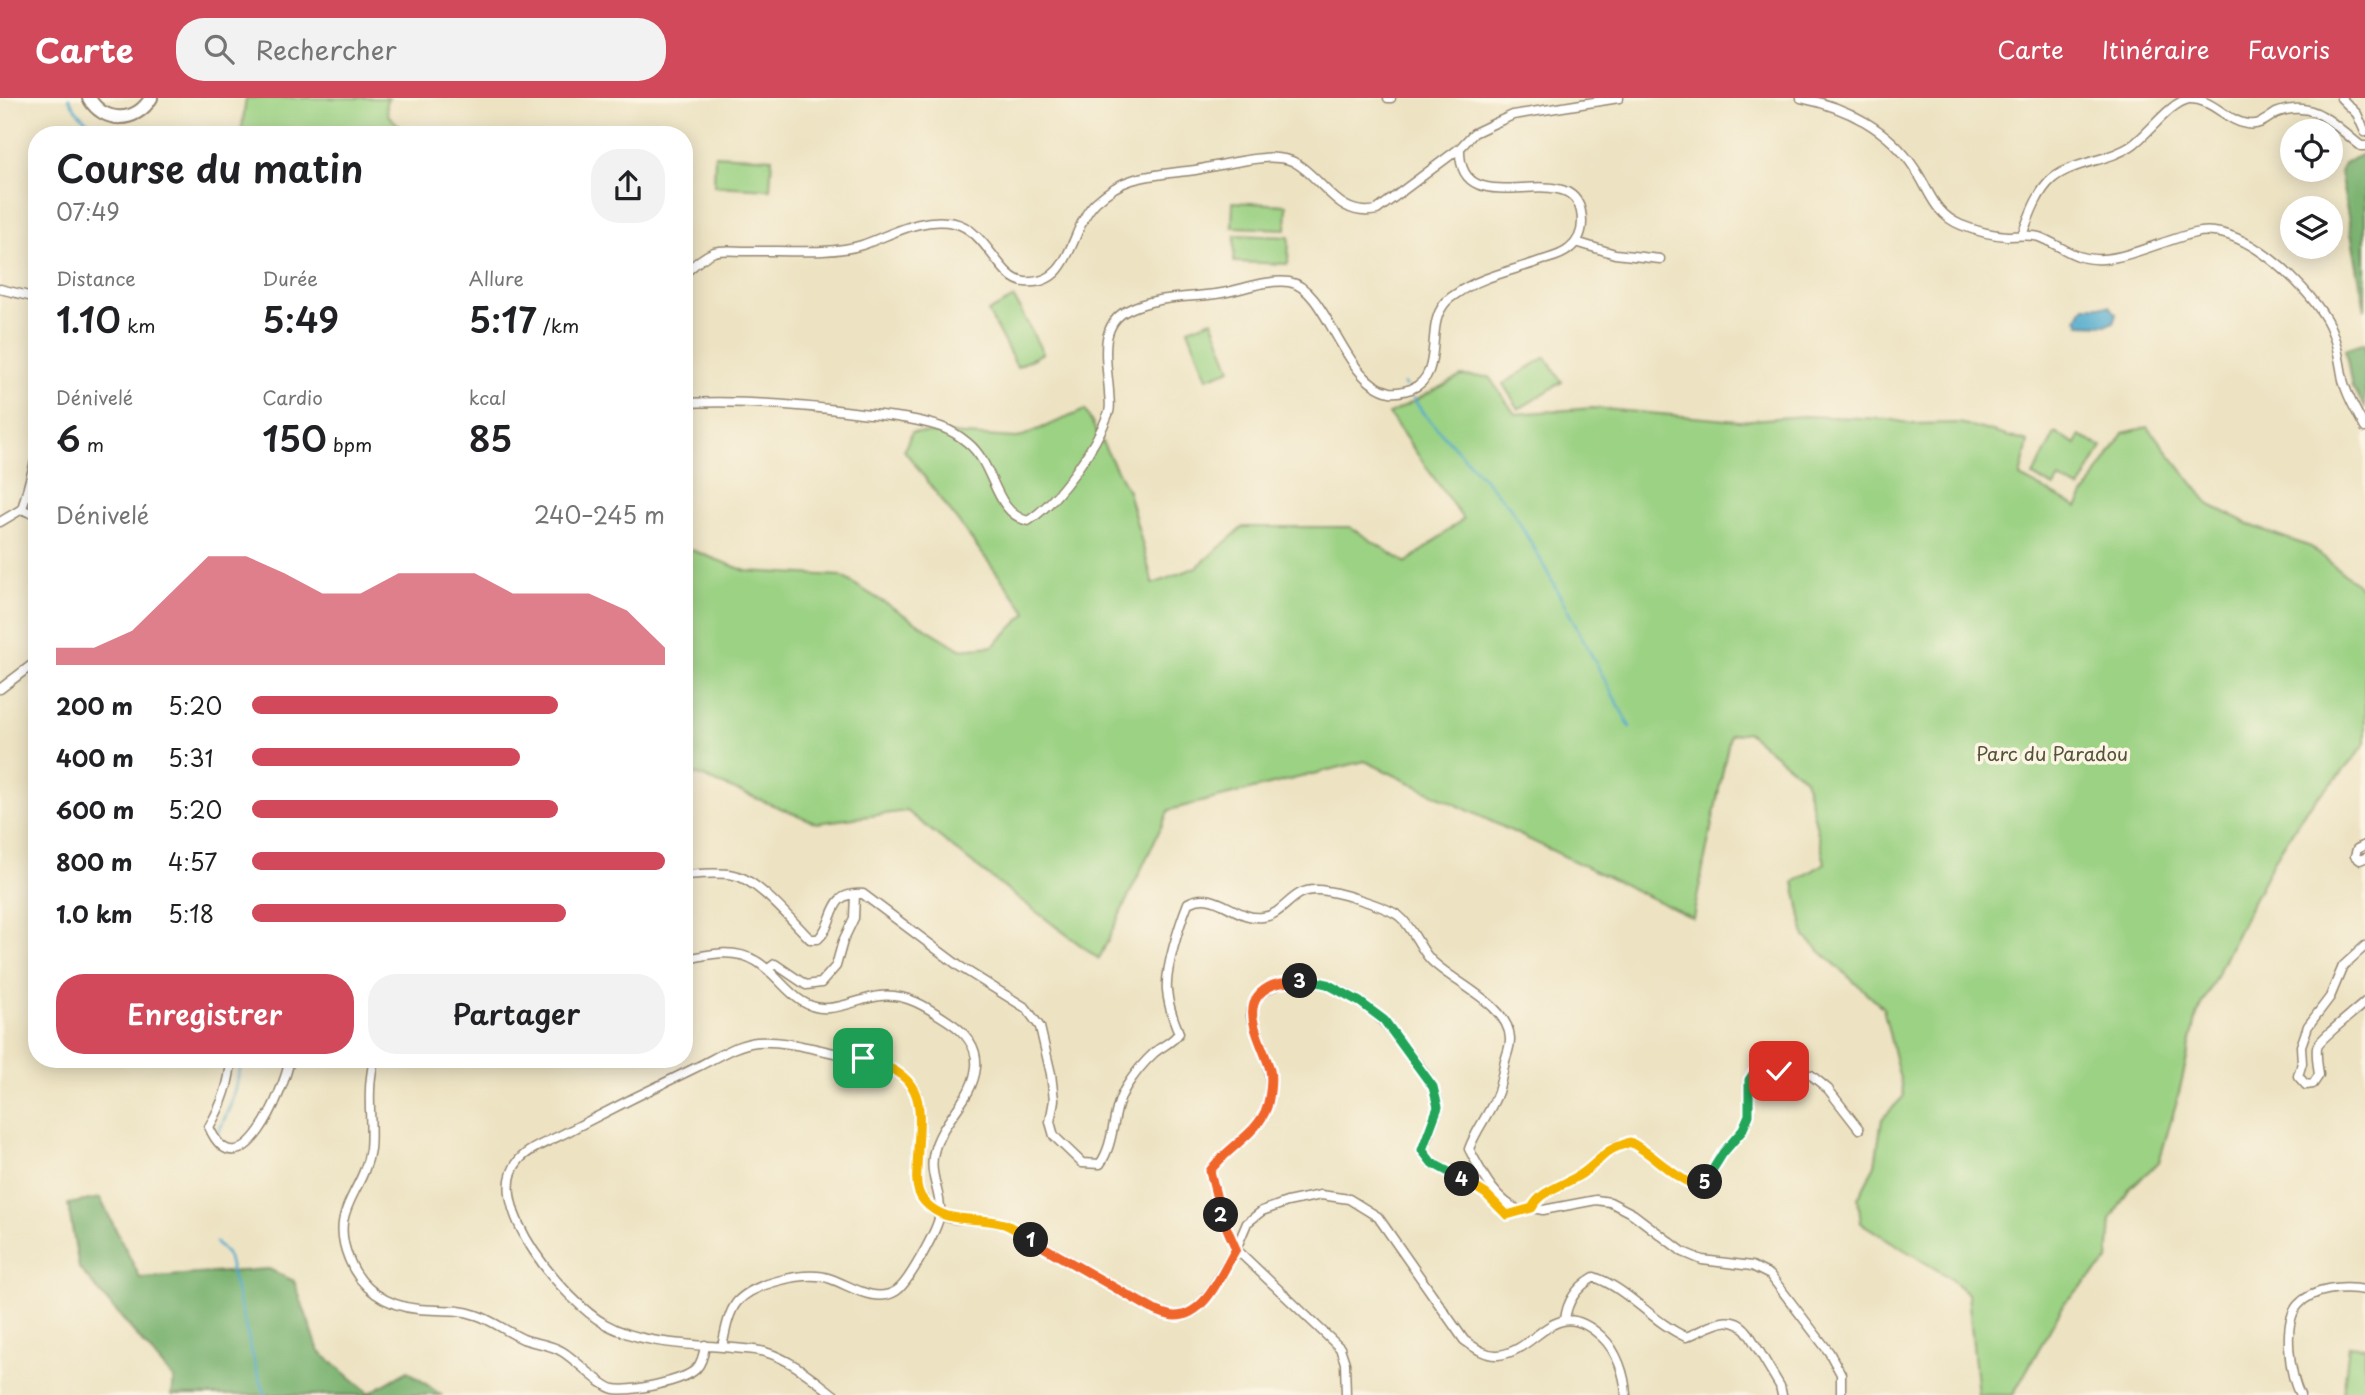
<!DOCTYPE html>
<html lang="fr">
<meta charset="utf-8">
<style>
body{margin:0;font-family:"Playpen Sans",sans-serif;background:#f2f2f2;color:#202124;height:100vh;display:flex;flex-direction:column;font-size:26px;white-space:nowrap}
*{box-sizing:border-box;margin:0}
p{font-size:23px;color:#757577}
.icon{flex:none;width:38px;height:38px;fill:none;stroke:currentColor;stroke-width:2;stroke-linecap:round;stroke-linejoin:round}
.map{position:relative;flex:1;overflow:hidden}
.sheet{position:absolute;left:28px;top:28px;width:665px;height:942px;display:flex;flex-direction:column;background:#fff;border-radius:28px;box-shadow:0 4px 18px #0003}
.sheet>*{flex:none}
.buttons{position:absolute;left:2280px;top:21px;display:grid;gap:14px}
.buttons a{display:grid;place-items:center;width:63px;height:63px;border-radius:50%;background:#fff;box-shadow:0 4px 18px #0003;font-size:35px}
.pin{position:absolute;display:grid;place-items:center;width:60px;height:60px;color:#fff;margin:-30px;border-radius:14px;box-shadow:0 4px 10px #0006}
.km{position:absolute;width:35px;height:35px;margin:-18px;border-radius:50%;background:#222;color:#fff;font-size:19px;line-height:35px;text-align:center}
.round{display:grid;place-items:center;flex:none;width:74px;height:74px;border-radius:28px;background:#f2f2f2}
.overview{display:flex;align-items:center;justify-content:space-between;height:119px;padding:0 28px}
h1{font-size:38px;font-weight:600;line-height:52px}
.metrics{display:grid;grid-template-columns:repeat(3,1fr);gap:10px;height:119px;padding:7px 28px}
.metrics div{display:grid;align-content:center}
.metrics b{font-size:35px;font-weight:600}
.metrics small{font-size:19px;font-weight:400}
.metrics p{font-size:19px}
.chart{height:196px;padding:14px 28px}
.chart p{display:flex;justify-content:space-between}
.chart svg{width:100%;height:126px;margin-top:7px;fill:#d1495b;opacity:.7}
.action{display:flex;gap:14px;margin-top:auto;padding:14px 28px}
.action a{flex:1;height:80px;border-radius:28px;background:#d1495b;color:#fff;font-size:28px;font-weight:600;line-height:80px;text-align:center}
.action a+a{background:#f2f2f2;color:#202124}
ul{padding:0 28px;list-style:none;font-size:23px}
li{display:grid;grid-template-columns:112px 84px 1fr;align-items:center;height:52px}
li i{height:18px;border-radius:9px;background:#d1495b}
header{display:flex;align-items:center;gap:42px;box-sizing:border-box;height:98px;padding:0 35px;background:#d1495b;color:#fff}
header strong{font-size:33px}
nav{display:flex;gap:38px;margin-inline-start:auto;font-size:24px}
.search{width:490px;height:63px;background:#f2f2f2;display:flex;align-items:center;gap:18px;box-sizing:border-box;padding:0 24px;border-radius:28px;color:#757577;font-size:26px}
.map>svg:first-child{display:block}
.green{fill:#9cd284;stroke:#6c7e51;stroke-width:2}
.forest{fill:#7db472;stroke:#5c6f48;stroke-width:2}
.water{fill:#4ea9cc;stroke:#446a75;stroke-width:2}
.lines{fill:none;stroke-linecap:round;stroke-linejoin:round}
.stream{stroke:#4ea9cc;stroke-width:2.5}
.street-casing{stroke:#948670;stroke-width:11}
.primary-casing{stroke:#948670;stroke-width:16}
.street{stroke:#fff;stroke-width:8}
.primary{stroke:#fff;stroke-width:12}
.split-1-casing{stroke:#fff;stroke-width:14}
.split-2-casing{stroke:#fff;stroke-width:14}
.split-3-casing{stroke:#fff;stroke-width:14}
.split-4-casing{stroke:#fff;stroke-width:14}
.split-5-casing{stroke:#fff;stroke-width:14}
.split-6-casing{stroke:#fff;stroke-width:14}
.split-1{stroke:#f5b400;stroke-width:9}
.split-2{stroke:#f0652b;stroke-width:9}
.split-3{stroke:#f0652b;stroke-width:9}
.split-4{stroke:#22a559;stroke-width:9}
.split-5{stroke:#f5b400;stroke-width:9}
.split-6{stroke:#22a559;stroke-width:9}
.labels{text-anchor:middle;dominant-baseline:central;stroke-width:7;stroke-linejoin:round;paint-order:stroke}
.park-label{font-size:19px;fill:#535438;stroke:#fcf5e5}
</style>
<header>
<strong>Carte</strong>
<div class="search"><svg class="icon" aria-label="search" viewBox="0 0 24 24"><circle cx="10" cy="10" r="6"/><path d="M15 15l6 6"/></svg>Rechercher</div>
<nav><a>Carte</a><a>Itinéraire</a><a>Favoris</a></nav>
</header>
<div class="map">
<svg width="2365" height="1297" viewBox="0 0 2365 1297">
<rect width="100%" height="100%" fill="#fcf5e5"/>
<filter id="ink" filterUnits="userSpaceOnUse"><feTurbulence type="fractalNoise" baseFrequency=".0143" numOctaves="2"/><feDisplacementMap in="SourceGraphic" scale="14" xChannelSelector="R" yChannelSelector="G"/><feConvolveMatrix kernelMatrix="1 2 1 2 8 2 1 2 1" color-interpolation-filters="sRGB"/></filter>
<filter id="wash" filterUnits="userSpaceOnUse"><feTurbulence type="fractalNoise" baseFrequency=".00686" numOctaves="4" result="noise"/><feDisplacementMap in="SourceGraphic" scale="28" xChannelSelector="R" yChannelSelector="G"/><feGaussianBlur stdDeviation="1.57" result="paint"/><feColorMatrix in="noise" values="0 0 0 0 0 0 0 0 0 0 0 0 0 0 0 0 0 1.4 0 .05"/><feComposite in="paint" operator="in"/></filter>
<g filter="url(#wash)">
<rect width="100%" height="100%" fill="#ede3c3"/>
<path class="green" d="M 246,0 L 389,0 L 386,4 L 388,17 L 409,37 L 241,37 Z
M 715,57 L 772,60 L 770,91 L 714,88 Z
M 1233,104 L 1287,107 L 1286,131 L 1232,129 Z
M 1235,137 L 1289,139 L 1288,166 L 1234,164 Z
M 1014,200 L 1043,255 L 1017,269 L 988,214 Z
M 1212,222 L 1231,271 L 1207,280 L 1188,231 Z
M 1546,259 L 1562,284 L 1519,311 L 1503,286 Z
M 1461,278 L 1489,279 L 1515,316 L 1593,310 L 1738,323 L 1803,318 L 1889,321 L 1912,326 L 1960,325 L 2028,344 L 2020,379 L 2077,409 L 2123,335 L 2148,329 L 2210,407 L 2255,429 L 2311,449 L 2365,493 L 2365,647 L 2339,678 L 2307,710 L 2275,761 L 2250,809 L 2197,917 L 2178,999 L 2159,1064 L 2129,1091 L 2111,1122 L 2108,1163 L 2065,1204 L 2013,1297 L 1978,1297 L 1968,1196 L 1947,1178 L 1861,1125 L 1858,1100 L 1875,1067 L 1882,1021 L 1904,998 L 1883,910 L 1805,839 L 1794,784 L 1825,765 L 1805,681 L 1747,634 L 1730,637 L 1693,820 L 1365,663 L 1169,712 L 1099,861 L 981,772 L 907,713 L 817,725 L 696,676 L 684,689 L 684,449 L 746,473 L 841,478 L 960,551 L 993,548 L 1027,515 L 904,352 L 912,334 L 1018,340 L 1085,312 L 1128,393 L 1153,486 L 1197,469 L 1243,429 L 1350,429 L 1406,465 L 1463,421 L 1389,316 Z
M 2055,335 L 2076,346 L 2080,338 L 2102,349 L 2079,391 L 2059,381 L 2054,389 L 2033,378 Z
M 2349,1247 L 2365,1249 L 2365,1297 L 2343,1297 Z"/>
<path class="forest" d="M 2365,55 L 2365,212 L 2340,74 L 2344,65 Z
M 2365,245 L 2365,309 L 2352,289 L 2345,251 Z
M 100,1100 L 140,1180 L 269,1171 L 294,1183 L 319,1253 L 369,1295 L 408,1273 L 441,1297 L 172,1297 L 174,1281 L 79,1170 L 68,1106 Z"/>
<path class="water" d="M 2084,208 L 2110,208 L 2116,216 L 2113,224 L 2107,227 L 2080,226 L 2077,220 Z"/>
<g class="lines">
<path class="stream" d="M 69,0 C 76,16 92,30 109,34 C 116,36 125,35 132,37
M 1403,286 L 1405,288
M 1413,300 L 1423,315 L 1510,409 L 1538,457 L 1630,629
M 217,1038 L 230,1008 L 243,961
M 215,1144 L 227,1156 L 257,1275 L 266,1297"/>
</g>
</g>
<g filter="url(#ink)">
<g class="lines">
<g class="street-casing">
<path id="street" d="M 1388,0 L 1391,0
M 1801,0 C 1846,9 1889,31 1915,71 C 1930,93 1934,116 1961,127 C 1976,133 1991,137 2007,138 C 2017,138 2029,136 2039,139 C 2063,148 2074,163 2103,161 C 2128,160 2168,141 2195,135 C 2241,124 2304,184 2326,221 C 2337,240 2339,261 2343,282 C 2347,299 2357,314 2365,330
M 2341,0 L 2357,16 L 2365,34
M 2022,137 C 2029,119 2037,94 2052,81 C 2074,63 2107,64 2131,48 C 2148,37 2170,4 2189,1 C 2212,0 2226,23 2247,26 C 2259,28 2266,22 2276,15 C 2316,0 2334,28 2361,48 L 2365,48
M 1576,144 L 1615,156 L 1660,161
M 684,176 C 694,167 702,159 714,154 C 723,151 736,153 746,153 C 779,152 832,157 862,147 C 891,137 921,118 954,125 C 987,132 999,182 1025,184 C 1073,188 1069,130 1096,104 C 1107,94 1118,86 1132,82 C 1152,76 1174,75 1195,72 C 1217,68 1240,62 1263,60 C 1271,59 1287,60 1294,64 C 1324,80 1337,121 1377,112 L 1460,50 L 1474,35 L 1493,26 L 1513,17 L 1619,0
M 0,191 L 37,200
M 684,305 C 743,302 803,307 861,315 C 888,318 915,320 941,329 C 950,332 961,339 968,345 C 996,368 993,414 1028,423 C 1059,403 1096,349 1109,314 C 1111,308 1109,299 1109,293 C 1107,265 1097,227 1128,212 C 1156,198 1186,200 1216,196 C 1239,193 1266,181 1289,184 C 1328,190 1343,285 1390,294 C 1397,295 1405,293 1411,291 C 1443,279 1427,234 1441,211 C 1444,205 1451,199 1456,196 C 1480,179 1512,173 1540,163 C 1549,160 1561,158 1569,151 C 1578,144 1582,135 1582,124 C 1582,48 1457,134 1460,50
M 22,411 L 37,356
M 22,411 L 28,414 L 37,413
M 0,424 L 22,411
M 0,591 L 37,563
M 2365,747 L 2357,751 L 2355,758 L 2360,762 L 2365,760
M 684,777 C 701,776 717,774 734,777 C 758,782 792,823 810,841 L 818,841 C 837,824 826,793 863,796 L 959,868 L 1026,910 L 1040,929 L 1051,976 L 1054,1002 L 1050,1024 L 1054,1038 L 1082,1065 L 1100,1066 C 1116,1043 1111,1013 1126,989 C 1133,978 1144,964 1154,955 C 1163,947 1172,945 1179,935 C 1173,921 1168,906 1167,892 C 1165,871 1180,825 1188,805 C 1217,790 1235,823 1263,819 C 1286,816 1291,790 1318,792 C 1336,793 1385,808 1399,818 C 1412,828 1419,849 1430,861 C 1451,884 1511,907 1510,942 C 1510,949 1507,956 1505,963 C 1503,973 1501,984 1498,994 C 1491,1014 1476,1031 1469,1051 C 1482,1075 1494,1101 1520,1113
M 2365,848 L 2343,868 L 2330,899 L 2308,928 L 2301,948 L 2302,965 L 2298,978 L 2306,987 L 2313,986 L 2319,977 C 2318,969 2316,958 2317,949 C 2318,942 2357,912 2365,904
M 684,862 C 707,856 734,850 756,863 C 782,878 795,913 829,910 C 846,909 863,900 880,898 C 906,895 927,909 948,923 C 965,934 978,948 976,969 C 973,1002 941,1022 934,1054 C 928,1077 942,1095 940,1116 C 938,1131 908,1186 896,1193 C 875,1206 851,1188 831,1181 C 807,1172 754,1185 737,1204 C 728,1215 725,1235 722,1249
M 768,871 L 775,866 L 806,887 L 821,885 L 836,868 L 843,843 L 854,820 L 855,796
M 231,961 C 230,986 222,1007 209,1029 C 240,1099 284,992 290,961
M 374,961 C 372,971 370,982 370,992 C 369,1012 372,1032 370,1051 C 364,1095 328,1111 349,1161 C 360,1190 386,1208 418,1211 C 437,1213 457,1210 476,1217 C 492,1222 507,1234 523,1241 C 537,1246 550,1246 563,1254 C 576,1262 602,1289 614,1291 C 631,1294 684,1283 696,1271 C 702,1265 704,1255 705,1247
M 1532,1110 C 1542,1091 1566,1087 1583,1075 C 1592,1069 1600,1060 1609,1053 C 1615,1049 1623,1047 1630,1044 C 1654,1056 1672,1079 1697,1088 L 1707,1082 L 1723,1055 L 1742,1033 L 1749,1017 L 1749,982 L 1757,970 L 1811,977 L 1828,991 L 1859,1031
M 1565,1222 C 1567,1202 1577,1189 1594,1179 C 1629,1191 1652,1224 1686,1239 C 1708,1231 1731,1210 1749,1236 L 1780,1288 L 1782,1297
M 834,1297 C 812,1280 792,1262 765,1254 C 755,1251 743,1251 733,1250 C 691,1246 642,1247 605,1226 C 567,1205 481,1106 519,1062 C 528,1050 557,1040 571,1032 C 613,1010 655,989 697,969 C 716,960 736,946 757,944 C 785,942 821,953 849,958 C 873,962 901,968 914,992 C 935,1031 892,1091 941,1117 C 952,1123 965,1121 978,1122 C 987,1123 996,1125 1005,1126 L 1154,1212 L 1175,1218 L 1194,1213 L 1209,1196 L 1236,1151 L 1247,1125 L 1262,1113 L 1287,1104 L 1321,1097 L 1349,1101 L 1378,1119 L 1464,1242 C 1474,1249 1485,1258 1498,1257 C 1539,1253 1554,1194 1602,1239 C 1617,1253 1625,1277 1626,1297
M 1346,1297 L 1345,1265 L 1340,1250 L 1236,1151 L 1223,1123 L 1210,1073 C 1226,1050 1257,1037 1266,1010 C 1275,984 1267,961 1258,937 C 1256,931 1251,923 1251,917 C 1251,890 1292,878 1314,883 C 1347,890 1376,912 1396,939 C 1410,958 1436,982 1438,1007 C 1438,1016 1426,1042 1422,1052 L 1432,1065 L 1486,1095 L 1508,1117 L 1532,1110 L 1543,1112 L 1596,1102 L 1610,1104 L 1633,1116 L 1683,1154 L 1702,1162 L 1752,1168 L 1770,1177 L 1829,1254 L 1841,1276 L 1841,1297
M 2300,1297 C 2290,1278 2282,1225 2298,1207 C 2313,1190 2344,1188 2365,1192"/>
</g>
<g class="primary-casing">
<path id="primary" d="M 89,0 C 104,26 136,25 151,0"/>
</g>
<use href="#street" class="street"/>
<use href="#primary" class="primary"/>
</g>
</g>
<g class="lines" filter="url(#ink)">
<g class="split-1-casing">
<path id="split-1" d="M 863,960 C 935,979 918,1014 917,1073 C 916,1083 917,1095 924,1103 C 946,1128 975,1117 1004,1126 C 1013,1129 1023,1137 1031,1142"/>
</g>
<g class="split-2-casing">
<path id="split-2" d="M 1031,1142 L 1154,1212 C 1160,1214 1168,1218 1175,1218 C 1206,1218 1222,1174 1236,1151 L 1221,1117"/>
</g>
<g class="split-3-casing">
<path id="split-3" d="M 1221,1117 L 1210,1073 C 1226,1050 1258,1036 1267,1009 C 1270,999 1272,981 1270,972 C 1263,944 1233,904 1273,887 C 1281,884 1292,884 1300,883"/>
</g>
<g class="split-4-casing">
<path id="split-4" d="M 1300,883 L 1309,882 L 1327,886 L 1360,904 L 1384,922 L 1433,989 L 1438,1009 L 1422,1052 L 1432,1065 L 1462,1081"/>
</g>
<g class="split-5-casing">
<path id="split-5" d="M 1462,1081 L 1486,1096 L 1507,1117 L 1532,1110 C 1542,1091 1566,1087 1583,1075 C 1592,1069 1600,1060 1609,1053 C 1615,1049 1623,1047 1630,1044 C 1654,1056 1672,1079 1697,1088 L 1705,1084"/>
</g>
<g class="split-6-casing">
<path id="split-6" d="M 1705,1084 L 1723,1055 L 1742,1033 L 1749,1017 L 1749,982 L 1757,970 L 1765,969 L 1779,973"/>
</g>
<use href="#split-1" class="split-1"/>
<use href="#split-2" class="split-2"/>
<use href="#split-3" class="split-3"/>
<use href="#split-4" class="split-4"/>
<use href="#split-5" class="split-5"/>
<use href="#split-6" class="split-6"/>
</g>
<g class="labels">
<g class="park-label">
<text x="2052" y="655">Parc du Paradou</text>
</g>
</g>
</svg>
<div class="buttons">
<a><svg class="icon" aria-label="locate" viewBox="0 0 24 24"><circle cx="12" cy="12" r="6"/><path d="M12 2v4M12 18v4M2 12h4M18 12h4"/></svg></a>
<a><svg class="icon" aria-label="layers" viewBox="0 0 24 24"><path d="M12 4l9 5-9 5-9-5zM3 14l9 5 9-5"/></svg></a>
</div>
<div class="pin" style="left:863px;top:960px;background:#1e9e55"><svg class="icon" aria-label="arrive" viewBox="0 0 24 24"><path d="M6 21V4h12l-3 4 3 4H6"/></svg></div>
<div class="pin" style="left:1779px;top:973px;background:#d93025"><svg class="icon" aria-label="check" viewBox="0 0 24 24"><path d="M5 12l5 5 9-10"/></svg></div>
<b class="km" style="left:1031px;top:1142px">1</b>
<b class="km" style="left:1221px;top:1117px">2</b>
<b class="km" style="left:1300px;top:883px">3</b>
<b class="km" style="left:1462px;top:1081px">4</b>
<b class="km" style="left:1705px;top:1084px">5</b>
<section class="sheet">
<div class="overview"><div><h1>Course du matin</h1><p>07:49</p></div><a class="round"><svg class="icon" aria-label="share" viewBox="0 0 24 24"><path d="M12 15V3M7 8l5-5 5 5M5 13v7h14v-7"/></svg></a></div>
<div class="metrics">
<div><p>Distance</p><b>1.10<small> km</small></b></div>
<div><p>Durée</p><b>5:49</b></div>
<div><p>Allure</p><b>5:17<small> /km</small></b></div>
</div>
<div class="metrics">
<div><p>Dénivelé</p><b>6<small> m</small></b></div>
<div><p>Cardio</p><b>150<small> bpm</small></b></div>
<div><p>kcal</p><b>85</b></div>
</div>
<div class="chart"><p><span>Dénivelé</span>240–245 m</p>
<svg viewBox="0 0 160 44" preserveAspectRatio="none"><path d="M0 44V38L10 38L20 32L30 19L40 6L50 6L60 12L70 19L80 19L90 12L100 12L110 12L120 19L130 19L140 19L150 25L160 38V44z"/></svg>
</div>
<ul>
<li><b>200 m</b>5:20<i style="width:74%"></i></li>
<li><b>400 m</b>5:31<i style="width:65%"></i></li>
<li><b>600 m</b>5:20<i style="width:74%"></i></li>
<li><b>800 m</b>4:57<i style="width:100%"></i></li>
<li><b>1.0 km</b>5:18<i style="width:76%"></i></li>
</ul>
<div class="action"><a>Enregistrer</a><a>Partager</a></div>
</section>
</div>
